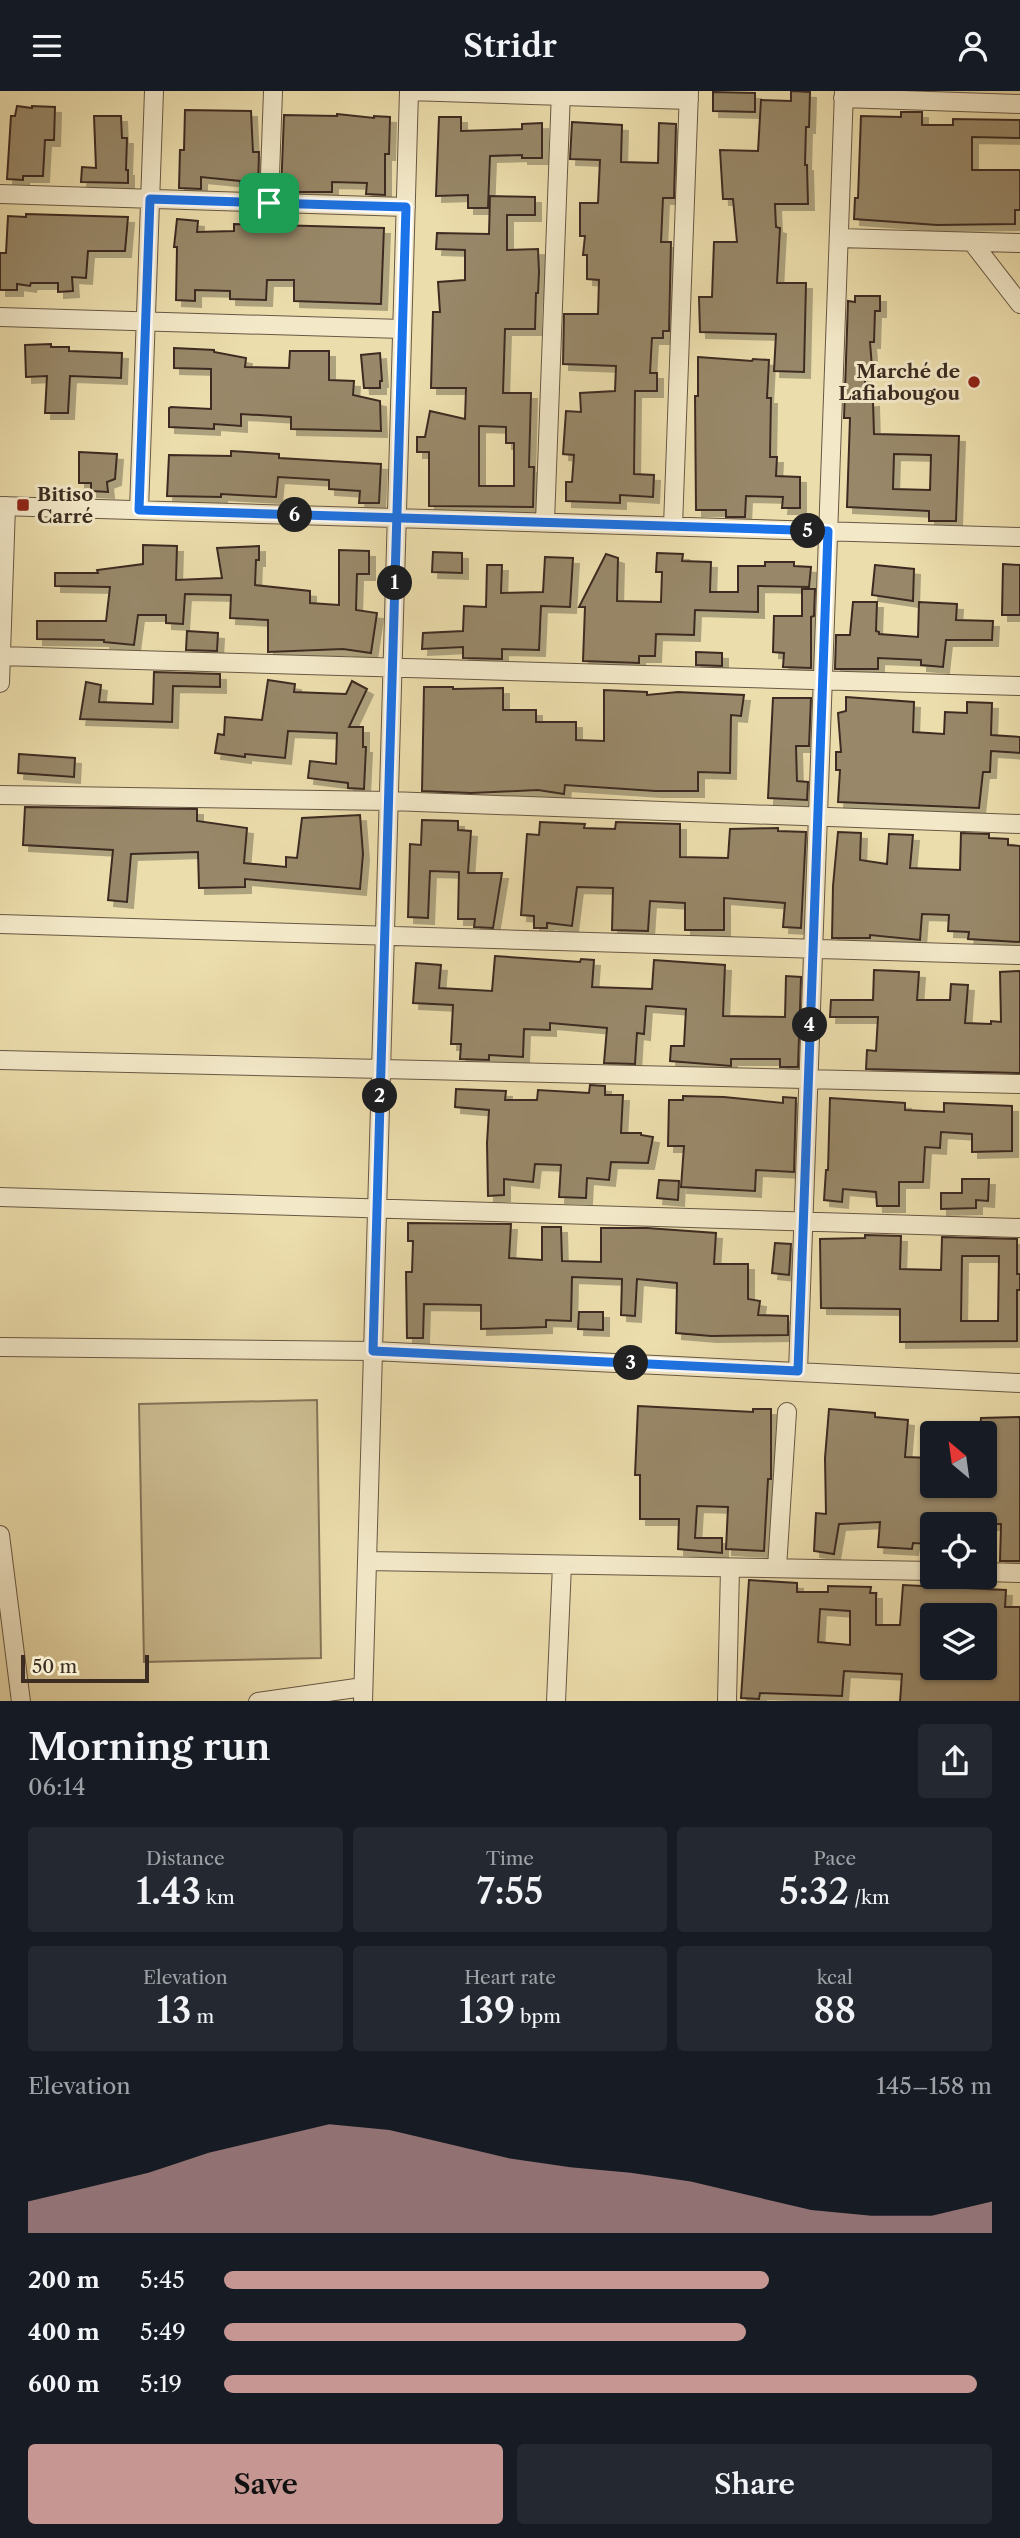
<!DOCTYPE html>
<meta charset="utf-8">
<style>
body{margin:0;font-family:"Libre Caslon Text",serif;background:#242831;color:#f1f3f6;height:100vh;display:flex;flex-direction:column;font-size:26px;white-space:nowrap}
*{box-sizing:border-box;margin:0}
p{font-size:23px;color:#9ea1a6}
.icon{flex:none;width:38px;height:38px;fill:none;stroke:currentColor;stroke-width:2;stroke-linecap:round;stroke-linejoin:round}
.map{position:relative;height:1610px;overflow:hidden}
.side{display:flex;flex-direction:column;background:#171b24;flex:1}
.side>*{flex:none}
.needle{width:46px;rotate:331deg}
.controls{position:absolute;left:920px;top:1330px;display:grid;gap:14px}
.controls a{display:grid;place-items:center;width:77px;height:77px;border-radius:7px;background:#171b24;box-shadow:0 2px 5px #0004;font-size:35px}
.scale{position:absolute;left:21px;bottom:18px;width:128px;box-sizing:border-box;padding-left:7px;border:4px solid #3c2c21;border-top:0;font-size:19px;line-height:24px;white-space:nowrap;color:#3c2c21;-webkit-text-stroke:5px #f3e9c9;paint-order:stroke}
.pin{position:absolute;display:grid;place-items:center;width:60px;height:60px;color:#fff;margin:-30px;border-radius:14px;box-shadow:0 4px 10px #0006}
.km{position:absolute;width:35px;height:35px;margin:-18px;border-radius:50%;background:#222;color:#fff;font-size:19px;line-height:35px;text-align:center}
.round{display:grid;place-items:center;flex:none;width:74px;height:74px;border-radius:7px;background:#242831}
.head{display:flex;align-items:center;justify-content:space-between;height:119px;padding:0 28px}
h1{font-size:38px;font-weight:600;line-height:52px}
.metrics{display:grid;grid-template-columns:repeat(3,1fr);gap:10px;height:119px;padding:7px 28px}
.metrics div{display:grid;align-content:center;border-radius:7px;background:#242831;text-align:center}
.metrics b{font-size:35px;font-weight:600}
.metrics small{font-size:19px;font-weight:400}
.metrics p{font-size:19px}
.chart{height:196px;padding:14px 28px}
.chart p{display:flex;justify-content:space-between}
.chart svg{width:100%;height:126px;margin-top:7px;fill:#c59692;opacity:.7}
.action{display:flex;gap:14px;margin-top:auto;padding:14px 28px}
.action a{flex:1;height:80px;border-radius:7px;background:#c59692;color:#111;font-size:28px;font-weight:600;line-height:80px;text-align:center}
.action a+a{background:#242831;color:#f1f3f6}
ul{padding:0 28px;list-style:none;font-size:23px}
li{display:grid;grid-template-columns:112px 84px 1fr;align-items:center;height:52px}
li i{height:18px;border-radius:9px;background:#c59692}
header{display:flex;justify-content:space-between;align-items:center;height:91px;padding:0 28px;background:#171b24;font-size:32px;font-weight:600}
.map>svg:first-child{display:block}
.green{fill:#cebf94;stroke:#85765a;stroke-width:2}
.building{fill:#988869;stroke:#3c2c21;stroke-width:2;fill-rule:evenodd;filter:url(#shadow)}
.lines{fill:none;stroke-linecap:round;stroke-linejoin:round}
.minor-casing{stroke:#685844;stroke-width:20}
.minor{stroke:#f3e9c9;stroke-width:18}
.route-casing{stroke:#fff;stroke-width:14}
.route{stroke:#1a73e8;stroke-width:9}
.poi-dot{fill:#8f2418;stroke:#f3e9c9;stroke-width:2.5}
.labels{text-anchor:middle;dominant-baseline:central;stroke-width:6;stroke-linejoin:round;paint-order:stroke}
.poi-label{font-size:19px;font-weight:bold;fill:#3c2c21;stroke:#f3e9c9;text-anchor:end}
</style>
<header><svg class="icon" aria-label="menu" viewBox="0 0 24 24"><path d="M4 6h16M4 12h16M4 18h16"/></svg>Stridr<svg class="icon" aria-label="person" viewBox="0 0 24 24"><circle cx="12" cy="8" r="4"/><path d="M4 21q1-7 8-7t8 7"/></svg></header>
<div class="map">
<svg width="1020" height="1611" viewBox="0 0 1020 1611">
<defs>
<filter id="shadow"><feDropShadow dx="6" dy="6" stdDeviation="0" flood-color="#0004"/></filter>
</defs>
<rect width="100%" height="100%" fill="#ecddac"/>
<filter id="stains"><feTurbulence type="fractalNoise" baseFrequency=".00286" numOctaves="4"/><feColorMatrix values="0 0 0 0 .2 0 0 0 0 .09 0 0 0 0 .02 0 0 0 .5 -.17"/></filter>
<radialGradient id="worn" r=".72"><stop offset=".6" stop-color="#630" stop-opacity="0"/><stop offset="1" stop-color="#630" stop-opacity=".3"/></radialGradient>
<path class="green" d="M 317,1309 L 321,1567 L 144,1571 L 139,1313 Z"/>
<path class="building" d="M 791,0 L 810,1 L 809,36 L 806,36 L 805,74 L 807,74 L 808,113 L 775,113 L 776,136 L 780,137 L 777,192 L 806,192 L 804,281 L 774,280 L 776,243 L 700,241 L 699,206 L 712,206 L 714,151 L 737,151 L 733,108 L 723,108 L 720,59 L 758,60 L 761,9 L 791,10 Z
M 713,1 L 755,2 L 755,21 L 713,20 Z
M 17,15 L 32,17 L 32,15 L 55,16 L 54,49 L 45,49 L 43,85 L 23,85 L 23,89 L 7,88 L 11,25 L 15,25 Z
M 185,19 L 251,20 L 253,61 L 259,61 L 258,99 L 240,99 L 240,90 L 201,86 L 201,98 L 179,97 L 180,59 L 184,59 Z
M 901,21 L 922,21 L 922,34 L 953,34 L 953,28 L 1020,29 L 1020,47 L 972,46 L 972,79 L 1020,79 L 1020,119 L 1015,119 L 1015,133 L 937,134 L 854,128 L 855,107 L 858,107 L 861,25 L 901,26 Z
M 337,23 L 374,27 L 374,25 L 390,26 L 389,63 L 385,63 L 385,104 L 366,103 L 367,92 L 332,91 L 332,101 L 281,101 L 284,24 L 337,25 Z
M 94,25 L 121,25 L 122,47 L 127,47 L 126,79 L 128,79 L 128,92 L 81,91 L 82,76 L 96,77 Z
M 439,26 L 461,26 L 461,40 L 522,38 L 522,33 L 542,32 L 542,67 L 522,67 L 522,64 L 490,65 L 488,117 L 468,117 L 468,104 L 436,105 Z
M 572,31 L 622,34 L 621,71 L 658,72 L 659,32 L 676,33 L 674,107 L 663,107 L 661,151 L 671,151 L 669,240 L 663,240 L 663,247 L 652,247 L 650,282 L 657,282 L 657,300 L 635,300 L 634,383 L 654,384 L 653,406 L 620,404 L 620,412 L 566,410 L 566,391 L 572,391 L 574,364 L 563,363 L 566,320 L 581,321 L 580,302 L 615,300 L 616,275 L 563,273 L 564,223 L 598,223 L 599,189 L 587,188 L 587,164 L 583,164 L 585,145 L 580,145 L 580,112 L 598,112 L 600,69 L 570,68 Z
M 490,105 L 535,106 L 535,124 L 507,124 L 507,159 L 538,158 L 539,181 L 538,202 L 536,202 L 535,238 L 505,238 L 503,302 L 531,302 L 529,376 L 534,376 L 533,416 L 429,415 L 429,361 L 417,361 L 417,346 L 425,346 L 430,320 L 465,328 L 466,297 L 431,297 L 433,221 L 440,221 L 438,191 L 465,189 L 465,159 L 436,158 L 437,142 L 489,143 ZM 479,335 L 506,336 L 506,352 L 514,352 L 514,395 L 479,395 Z
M 26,123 L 128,126 L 125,160 L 88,160 L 86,187 L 72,186 L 73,200 L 58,201 L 58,192 L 31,192 L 30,195 L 17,193 L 17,199 L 0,199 L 0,162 L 6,162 L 8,125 L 26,126 Z
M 177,128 L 198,130 L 197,141 L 234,140 L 234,133 L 384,137 L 381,213 L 294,210 L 294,189 L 267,189 L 266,209 L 230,208 L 230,200 L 195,199 L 195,210 L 176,209 L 177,156 L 174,156 Z
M 855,205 L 880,205 L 880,220 L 875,220 L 874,251 L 870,251 L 872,276 L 865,277 L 865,311 L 873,310 L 874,343 L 959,345 L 956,430 L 929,430 L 929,420 L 847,416 L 850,327 L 844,327 L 848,210 L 855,211 ZM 894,363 L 931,364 L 930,399 L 893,398 Z
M 51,253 L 51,256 L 69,256 L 69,260 L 122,262 L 121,287 L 70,285 L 68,322 L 45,322 L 47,285 L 26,286 L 25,254 Z
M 174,257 L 214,259 L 214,261 L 246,267 L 245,276 L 289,277 L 290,260 L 329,260 L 329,289 L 354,290 L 353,304 L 380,310 L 381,340 L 291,338 L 291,326 L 241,323 L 241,335 L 214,333 L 214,338 L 169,336 L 169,317 L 171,316 L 211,318 L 211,278 L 174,277 Z
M 380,262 L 382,290 L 380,290 L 380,297 L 364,297 L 361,264 Z
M 698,266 L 752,270 L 753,268 L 769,269 L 767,307 L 771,307 L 770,366 L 777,366 L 776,385 L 800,386 L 800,417 L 782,417 L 783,406 L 746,405 L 745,426 L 726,426 L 726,419 L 696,419 L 695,305 L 698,305 Z
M 231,360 L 279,363 L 279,367 L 381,373 L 379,412 L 359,412 L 360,400 L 329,398 L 329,389 L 278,386 L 276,406 L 221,403 L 221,406 L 167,405 L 169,364 L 231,365 Z
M 79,361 L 117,363 L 115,388 L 107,391 L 108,401 L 91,400 L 91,392 L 79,392 Z
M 143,454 L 177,455 L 176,489 L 222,487 L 217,457 L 259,455 L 259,469 L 256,469 L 255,494 L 310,500 L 310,512 L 339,514 L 339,459 L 369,460 L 369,483 L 357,483 L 356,519 L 377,522 L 371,562 L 343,558 L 268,561 L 268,529 L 230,527 L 231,504 L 185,503 L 183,533 L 166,532 L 166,524 L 138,524 L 134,554 L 104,551 L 104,549 L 37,548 L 37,530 L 106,530 L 110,496 L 55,495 L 55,482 L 98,482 L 97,479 L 143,473 Z
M 433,461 L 462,462 L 462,482 L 432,481 Z
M 657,462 L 683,463 L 682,470 L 711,471 L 710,501 L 738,501 L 738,475 L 765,475 L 765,471 L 794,471 L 794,475 L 811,476 L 809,496 L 758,495 L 758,521 L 695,519 L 694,544 L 656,543 L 655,565 L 639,565 L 639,572 L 583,570 L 585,516 L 579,516 L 606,463 L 618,467 L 617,510 L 661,511 L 662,481 L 656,481 Z
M 545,466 L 573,467 L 570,516 L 541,515 L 539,559 L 502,558 L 502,568 L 463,567 L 463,556 L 422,558 L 423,542 L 463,540 L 464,515 L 486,516 L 487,474 L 502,474 L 501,502 L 543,501 Z
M 1003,473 L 1020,474 L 1020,524 L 1002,524 Z
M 875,474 L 914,478 L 913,510 L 872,504 Z
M 802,498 L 815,498 L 814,525 L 811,526 L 811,577 L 783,576 L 784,562 L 773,561 L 774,525 L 802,525 Z
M 853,511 L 877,511 L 876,540 L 879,541 L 879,543 L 918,546 L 919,511 L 957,513 L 956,529 L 993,530 L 992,549 L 946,549 L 943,576 L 921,574 L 921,569 L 878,567 L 878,578 L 835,578 L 836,544 L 850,544 Z
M 187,540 L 218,542 L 217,560 L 186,559 Z
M 696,561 L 722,562 L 722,575 L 696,574 Z
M 154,581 L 220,583 L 220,596 L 173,595 L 172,631 L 80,628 L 86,591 L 101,594 L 99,611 L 153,613 Z
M 268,589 L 295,593 L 294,601 L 346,603 L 352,590 L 367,598 L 349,636 L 363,636 L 363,656 L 366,656 L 364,698 L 348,697 L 348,692 L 308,687 L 310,670 L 336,673 L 337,642 L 288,640 L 285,667 L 245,663 L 245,666 L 215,662 L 218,643 L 224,644 L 225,626 L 262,629 Z
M 424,596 L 453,596 L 453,598 L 503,597 L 503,619 L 536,619 L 536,631 L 576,631 L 576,649 L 604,650 L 604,599 L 647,601 L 647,604 L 678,601 L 744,604 L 741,625 L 731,624 L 730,682 L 698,681 L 698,700 L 655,700 L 565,694 L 564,703 L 538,699 L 471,702 L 422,700 Z
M 846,606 L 914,611 L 913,641 L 944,643 L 945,621 L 967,622 L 967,611 L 992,612 L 991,644 L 1020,646 L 1020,662 L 991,660 L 990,681 L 983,681 L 979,717 L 838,711 L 840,679 L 836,679 L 836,661 L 841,661 L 838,622 L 846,620 Z
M 773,607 L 811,607 L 809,655 L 796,655 L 797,690 L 808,691 L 807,709 L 768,707 Z
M 19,663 L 75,667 L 74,686 L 18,682 Z
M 25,716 L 197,718 L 197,730 L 247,737 L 244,772 L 286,776 L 286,766 L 297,767 L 302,727 L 360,724 L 363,763 L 360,798 L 245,788 L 245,796 L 199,797 L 198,761 L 131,763 L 127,811 L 108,809 L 113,759 L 23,754 Z
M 422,729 L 458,730 L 458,739 L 471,740 L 468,782 L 502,782 L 493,837 L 474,836 L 475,828 L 458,828 L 459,781 L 430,780 L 428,827 L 408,826 L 410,753 L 421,754 Z
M 540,731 L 585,733 L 584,737 L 615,738 L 616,731 L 680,733 L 680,766 L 728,767 L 730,738 L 778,737 L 778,740 L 806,741 L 801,837 L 783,836 L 785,812 L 724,807 L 724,839 L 685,839 L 685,812 L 650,810 L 648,840 L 612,839 L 613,797 L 577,796 L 572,835 L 547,832 L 547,837 L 534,837 L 534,825 L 521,824 L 527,743 L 539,744 Z
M 838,741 L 861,742 L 860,769 L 887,773 L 889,743 L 913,744 L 910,777 L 960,779 L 961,742 L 989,743 L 989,747 L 1008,748 L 1008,754 L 1020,755 L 1020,851 L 968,848 L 969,841 L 948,840 L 949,824 L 922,823 L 920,849 L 870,844 L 870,847 L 832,847 L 833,795 Z
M 495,865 L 580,871 L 581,868 L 594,869 L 592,896 L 652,898 L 654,869 L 725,874 L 723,925 L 785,926 L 786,885 L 801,886 L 798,976 L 780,976 L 780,968 L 731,968 L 731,975 L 670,970 L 671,955 L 684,955 L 686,918 L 646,915 L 644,943 L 637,942 L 635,973 L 604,972 L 607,937 L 550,932 L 550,939 L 524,938 L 523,966 L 489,964 L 489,969 L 460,968 L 461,953 L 451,953 L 453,914 L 413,912 L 416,872 L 441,874 L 439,897 L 492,900 Z
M 874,879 L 919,881 L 917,909 L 950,909 L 951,893 L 968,894 L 965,932 L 991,933 L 991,930 L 1001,931 L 1000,881 L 1020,880 L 1020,982 L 866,978 L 867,959 L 876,960 L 878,926 L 830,926 L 831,909 L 873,909 Z
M 590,994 L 605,995 L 605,1004 L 623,1004 L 621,1042 L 641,1042 L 641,1044 L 653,1046 L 648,1072 L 611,1071 L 609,1089 L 587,1087 L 586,1107 L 559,1106 L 561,1074 L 535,1073 L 533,1091 L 504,1088 L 504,1104 L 488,1105 L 487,1052 L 489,1019 L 455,1016 L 456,998 L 506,1000 L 505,1009 L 537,1009 L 538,999 L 589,1002 Z
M 683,1005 L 724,1006 L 783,1012 L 783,1006 L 796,1007 L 794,1081 L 756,1079 L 755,1100 L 681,1096 L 684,1055 L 668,1055 L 669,1009 L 683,1009 Z
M 830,1007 L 905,1012 L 905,1019 L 944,1021 L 944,1012 L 1012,1015 L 1012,1060 L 972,1061 L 972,1043 L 941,1041 L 940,1057 L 925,1056 L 923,1091 L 899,1091 L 899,1115 L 877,1115 L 876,1101 L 843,1098 L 842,1111 L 824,1109 L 826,1079 L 828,1079 Z
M 962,1088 L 989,1088 L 988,1110 L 976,1109 L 976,1117 L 941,1118 L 941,1102 L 962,1102 Z
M 659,1089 L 679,1090 L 678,1109 L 657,1107 Z
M 408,1132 L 511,1133 L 509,1167 L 542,1169 L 542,1136 L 561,1136 L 562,1170 L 601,1171 L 601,1137 L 647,1137 L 716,1142 L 714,1173 L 748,1173 L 748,1208 L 760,1210 L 758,1224 L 788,1225 L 788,1244 L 711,1245 L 676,1242 L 677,1192 L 637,1188 L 635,1225 L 621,1224 L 622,1188 L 572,1186 L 571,1230 L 546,1229 L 546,1236 L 481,1238 L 481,1214 L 424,1213 L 423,1247 L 407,1247 L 406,1181 L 412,1181 L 413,1150 L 408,1150 Z
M 865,1144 L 901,1145 L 900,1178 L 941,1179 L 942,1146 L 1017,1148 L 1017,1183 L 1020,1183 L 1020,1199 L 1017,1199 L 1017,1250 L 900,1251 L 900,1218 L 821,1217 L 820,1148 L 865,1147 ZM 962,1165 L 999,1165 L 998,1230 L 961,1230 Z
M 775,1152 L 791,1153 L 789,1184 L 772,1182 Z
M 579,1221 L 603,1221 L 603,1239 L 578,1238 Z
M 638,1315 L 753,1321 L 753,1318 L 771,1318 L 771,1388 L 768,1388 L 764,1460 L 726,1458 L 728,1416 L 697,1415 L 695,1447 L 722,1447 L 722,1462 L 678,1458 L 679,1428 L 640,1428 L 640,1384 L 635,1384 Z
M 829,1318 L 875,1322 L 875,1326 L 908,1329 L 905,1366 L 933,1367 L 933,1395 L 937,1395 L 937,1398 L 985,1399 L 985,1342 L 980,1342 L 981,1327 L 1020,1326 L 1020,1470 L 1000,1470 L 1001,1433 L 931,1433 L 930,1453 L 913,1452 L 912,1458 L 878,1456 L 880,1431 L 839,1433 L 834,1463 L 814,1460 L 816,1422 L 826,1423 L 825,1367 Z
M 749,1489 L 797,1492 L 797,1501 L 828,1501 L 828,1495 L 871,1496 L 870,1502 L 876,1502 L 876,1534 L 900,1534 L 903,1494 L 1006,1499 L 1005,1516 L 1020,1516 L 1020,1611 L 900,1611 L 902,1583 L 844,1580 L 842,1605 L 760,1602 L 759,1608 L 741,1607 ZM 950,1516 L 985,1518 L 985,1577 L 933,1577 L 933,1518 L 950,1519 ZM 820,1518 L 850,1520 L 850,1554 L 818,1551 Z"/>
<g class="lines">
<g class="minor-casing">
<path id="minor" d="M 409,0 L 689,9
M 843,7 L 1020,13
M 0,103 L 406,116
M 269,112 L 273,0
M 839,147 L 1020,152
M 972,151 L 1020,213
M 0,226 L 402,238
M 0,415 L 1020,446
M 139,419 L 154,0
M 545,431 L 561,0
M 673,435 L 689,0
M 0,565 L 1020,595
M 0,592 L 6,415
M 0,704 L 390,710 L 1020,733
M 0,833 L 1020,864
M 0,969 L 1020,993
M 0,1106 L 1020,1137
M 0,1256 L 373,1260 L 1020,1292
M 798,1280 L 844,0
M 0,1444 L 21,1611
M 367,1470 L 933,1480
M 777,1477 L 787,1321
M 985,1481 L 1020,1482
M 258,1611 L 363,1596
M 363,1611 L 409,0
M 556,1611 L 562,1474
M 727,1611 L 730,1477"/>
</g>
<use href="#minor" class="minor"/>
</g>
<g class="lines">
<g class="route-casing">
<path id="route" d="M 269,112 L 406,116 C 395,497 383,879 373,1260 L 798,1280 L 828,440 C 598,433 369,426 139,419 L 150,108 L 269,112"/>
</g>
<use href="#route" class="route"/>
</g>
<g class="poi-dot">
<circle cx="974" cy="291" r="7"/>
<rect x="16" y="407" width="14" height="14" rx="3.5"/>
</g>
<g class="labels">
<g class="poi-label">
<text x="960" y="280">Marché de<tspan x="960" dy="22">Lafiabougou</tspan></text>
<text x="37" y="403" text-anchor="start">Bitiso<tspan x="37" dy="22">Carré</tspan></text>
</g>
</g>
<rect width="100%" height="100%" filter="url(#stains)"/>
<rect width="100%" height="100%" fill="url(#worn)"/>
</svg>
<div class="controls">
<a><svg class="needle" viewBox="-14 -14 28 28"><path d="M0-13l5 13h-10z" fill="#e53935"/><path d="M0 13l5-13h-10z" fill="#9ea1a6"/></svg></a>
<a><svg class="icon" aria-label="locate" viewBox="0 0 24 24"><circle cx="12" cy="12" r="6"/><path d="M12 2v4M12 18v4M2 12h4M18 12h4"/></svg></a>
<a><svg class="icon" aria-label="layers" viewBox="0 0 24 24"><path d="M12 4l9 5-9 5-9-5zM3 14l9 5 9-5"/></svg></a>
</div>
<div class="scale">50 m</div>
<div class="pin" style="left:269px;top:112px;background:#1e9e55"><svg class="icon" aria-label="arrive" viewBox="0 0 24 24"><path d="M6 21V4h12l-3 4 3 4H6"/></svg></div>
<b class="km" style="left:395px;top:492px">1</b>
<b class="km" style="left:380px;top:1005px">2</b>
<b class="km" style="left:631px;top:1272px">3</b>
<b class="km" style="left:810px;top:934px">4</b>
<b class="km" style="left:808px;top:440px">5</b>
<b class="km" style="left:295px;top:424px">6</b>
</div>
<section class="side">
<div class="head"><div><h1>Morning run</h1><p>06:14</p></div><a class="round"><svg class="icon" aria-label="share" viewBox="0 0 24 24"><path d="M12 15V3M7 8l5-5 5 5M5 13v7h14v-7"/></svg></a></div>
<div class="metrics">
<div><p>Distance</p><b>1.43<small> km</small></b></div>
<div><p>Time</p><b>7:55</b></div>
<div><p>Pace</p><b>5:32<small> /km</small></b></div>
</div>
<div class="metrics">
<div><p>Elevation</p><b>13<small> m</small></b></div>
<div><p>Heart rate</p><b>139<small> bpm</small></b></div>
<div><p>kcal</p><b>88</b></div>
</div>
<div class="chart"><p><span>Elevation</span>145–158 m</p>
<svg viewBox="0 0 160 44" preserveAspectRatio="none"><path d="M0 44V33L10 28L20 23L30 16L40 11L50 6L60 8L70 13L80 18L90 21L100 23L110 26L120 31L130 36L140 38L150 38L160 33V44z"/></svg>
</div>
<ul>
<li><b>200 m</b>5:45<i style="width:71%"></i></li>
<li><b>400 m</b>5:49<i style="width:68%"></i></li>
<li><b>600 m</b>5:19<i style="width:98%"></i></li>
</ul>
<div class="action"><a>Save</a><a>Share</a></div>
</section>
